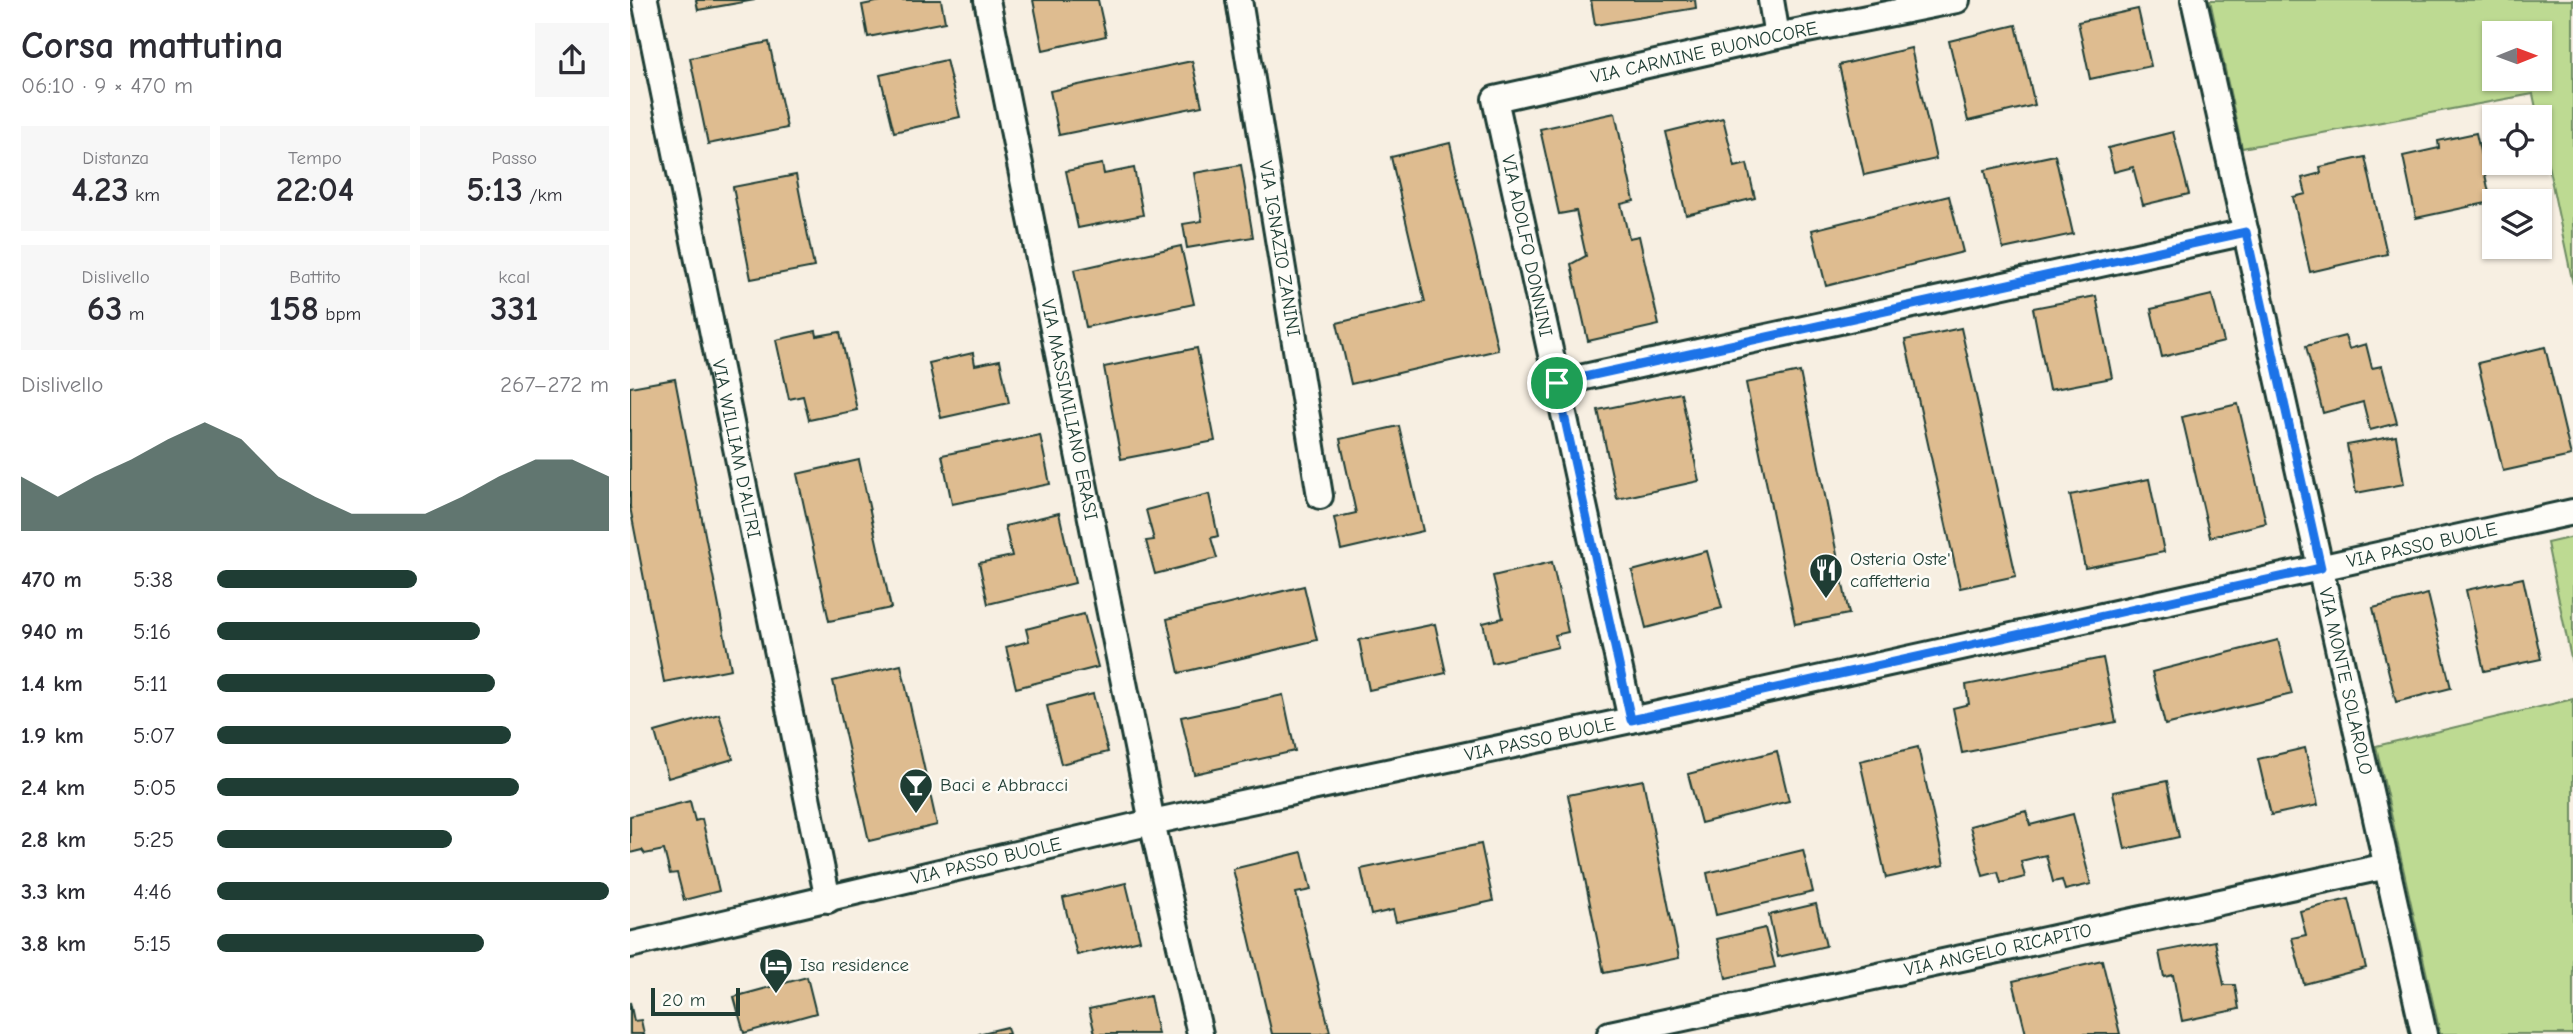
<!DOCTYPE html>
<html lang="it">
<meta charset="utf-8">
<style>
body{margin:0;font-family:"Comic Neue",sans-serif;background:#f7f7f7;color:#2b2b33;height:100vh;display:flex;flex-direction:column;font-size:26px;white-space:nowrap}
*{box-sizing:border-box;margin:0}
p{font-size:23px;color:#7c7c81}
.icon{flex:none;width:38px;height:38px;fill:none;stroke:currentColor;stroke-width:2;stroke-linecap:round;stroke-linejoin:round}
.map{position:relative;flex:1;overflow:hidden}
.sheet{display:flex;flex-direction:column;background:#fff;width:630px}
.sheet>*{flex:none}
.needle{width:46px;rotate:89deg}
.fabs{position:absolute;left:1852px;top:21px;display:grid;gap:14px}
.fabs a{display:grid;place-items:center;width:70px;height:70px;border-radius:0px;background:#fff;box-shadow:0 2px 5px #0004;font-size:35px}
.scale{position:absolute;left:21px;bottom:18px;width:89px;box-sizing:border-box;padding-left:7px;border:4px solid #1f3d34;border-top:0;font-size:19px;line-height:24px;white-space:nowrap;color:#1f3d34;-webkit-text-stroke:5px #fdfcf7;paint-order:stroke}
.pin{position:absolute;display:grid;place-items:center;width:60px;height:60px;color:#fff;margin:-30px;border:4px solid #fff;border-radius:50%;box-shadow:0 2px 7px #0007}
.round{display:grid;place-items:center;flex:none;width:74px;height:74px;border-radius:0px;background:#f7f7f7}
.headline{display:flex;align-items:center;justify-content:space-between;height:119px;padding:0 21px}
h1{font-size:38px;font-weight:700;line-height:52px}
.stats{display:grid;grid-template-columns:repeat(3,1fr);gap:10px;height:119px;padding:7px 21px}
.stats div{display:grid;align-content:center;border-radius:0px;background:#f7f7f7;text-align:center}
.stats b{font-size:35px;font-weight:700}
.stats small{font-size:19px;font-weight:400}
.stats p{font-size:19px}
.chart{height:196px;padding:14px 21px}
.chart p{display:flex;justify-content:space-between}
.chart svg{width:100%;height:126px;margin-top:7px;fill:#1f3d34;opacity:.7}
ul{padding:0 21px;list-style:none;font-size:23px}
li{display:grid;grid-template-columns:112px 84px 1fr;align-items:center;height:52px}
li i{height:18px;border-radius:9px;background:#1f3d34}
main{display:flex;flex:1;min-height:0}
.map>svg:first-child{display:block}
.green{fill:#bdda92;stroke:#6e8c63;stroke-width:2;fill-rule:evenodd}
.building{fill:#debc90;stroke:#1f3d34;stroke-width:2}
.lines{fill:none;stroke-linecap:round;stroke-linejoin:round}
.minor-casing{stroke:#1f3d34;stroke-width:30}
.minor{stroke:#fdfcf7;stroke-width:24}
.route-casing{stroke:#fff;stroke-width:14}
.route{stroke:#1a73e8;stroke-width:9}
.labels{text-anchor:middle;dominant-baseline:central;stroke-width:5;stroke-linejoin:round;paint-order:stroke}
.street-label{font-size:19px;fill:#1f3d34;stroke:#fdfcf7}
.poi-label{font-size:19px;fill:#1f3d34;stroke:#fdfcf7;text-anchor:start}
</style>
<main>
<section class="sheet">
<div class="headline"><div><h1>Corsa mattutina</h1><p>06:10 · 9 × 470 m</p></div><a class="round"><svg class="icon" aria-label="share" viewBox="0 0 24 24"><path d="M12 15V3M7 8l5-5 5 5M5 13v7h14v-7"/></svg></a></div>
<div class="stats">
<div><p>Distanza</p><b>4.23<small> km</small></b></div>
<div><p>Tempo</p><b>22:04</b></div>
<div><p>Passo</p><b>5:13<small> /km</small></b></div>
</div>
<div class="stats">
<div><p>Dislivello</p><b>63<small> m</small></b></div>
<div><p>Battito</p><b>158<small> bpm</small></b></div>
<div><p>kcal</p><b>331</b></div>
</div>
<div class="chart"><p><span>Dislivello</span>267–272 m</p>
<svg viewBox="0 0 160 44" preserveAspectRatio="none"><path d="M0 44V25L10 32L20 25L30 19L40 12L50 6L60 12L70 25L80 32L90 38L100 38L110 38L120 32L130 25L140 19L150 19L160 25V44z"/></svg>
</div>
<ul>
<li><b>470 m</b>5:38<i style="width:51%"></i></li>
<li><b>940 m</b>5:16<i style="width:67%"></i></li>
<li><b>1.4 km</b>5:11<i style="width:71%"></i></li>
<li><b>1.9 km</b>5:07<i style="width:75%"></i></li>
<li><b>2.4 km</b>5:05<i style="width:77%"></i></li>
<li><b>2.8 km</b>5:25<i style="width:60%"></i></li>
<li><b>3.3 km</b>4:46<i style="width:100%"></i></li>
<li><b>3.8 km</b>5:15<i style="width:68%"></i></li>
</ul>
</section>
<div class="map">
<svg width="1943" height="1034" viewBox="0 0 1943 1034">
<rect width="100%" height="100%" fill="#f7efe2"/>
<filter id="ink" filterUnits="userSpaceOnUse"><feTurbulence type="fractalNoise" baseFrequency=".0143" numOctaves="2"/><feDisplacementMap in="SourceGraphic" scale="14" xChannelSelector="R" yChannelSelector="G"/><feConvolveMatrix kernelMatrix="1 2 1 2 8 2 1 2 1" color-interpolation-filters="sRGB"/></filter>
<g filter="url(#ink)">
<path class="green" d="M 1580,0 L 1943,0 L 1943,284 L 1903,94 L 1612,148 ZM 1864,33 L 1909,33 L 1909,79 L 1864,79 Z
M 1943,537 L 1943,668 L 1917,543 Z
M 1943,699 L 1943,1034 L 1810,1034 L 1746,746 Z"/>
<path class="building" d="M 66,0 L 125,0 L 68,10 Z
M 256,0 L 311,0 L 315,22 L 238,37 L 232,5 Z
M 403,0 L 468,0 L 476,36 L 413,50 Z
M 961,0 L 1065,0 L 1066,8 L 965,25 Z
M 1508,9 L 1521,66 L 1460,79 L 1448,22 Z
M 1386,25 L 1405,105 L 1338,121 L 1319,41 Z
M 139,42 L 157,128 L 78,144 L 60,58 Z
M 1281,48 L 1306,159 L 1234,175 L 1209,65 Z
M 316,60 L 330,117 L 264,132 L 250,75 Z
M 562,61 L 572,106 L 429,135 L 420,91 Z
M 985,113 L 1004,201 L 991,204 L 999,238 L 1009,236 L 1029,325 L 958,341 L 941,264 L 956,256 L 946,211 L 929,214 L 910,129 Z
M 1093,118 L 1105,167 L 1117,164 L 1125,198 L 1056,215 L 1036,132 Z
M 1543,132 L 1559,194 L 1513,205 L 1503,167 L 1484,172 L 1478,148 Z
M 1846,133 L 1861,202 L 1786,218 L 1773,156 L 1809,148 L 1808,141 Z
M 820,143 L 868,350 L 721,384 L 707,323 L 795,302 L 761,157 Z
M 1425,155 L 1443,234 L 1373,249 L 1355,170 Z
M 1735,157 L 1757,254 L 1680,272 L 1663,197 L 1676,194 L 1672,178 L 1691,173 L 1690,167 Z
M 472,164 L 474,174 L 504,168 L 513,215 L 448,228 L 436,171 Z
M 611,165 L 623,237 L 557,248 L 553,224 L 572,221 L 564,173 Z
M 166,175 L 184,267 L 121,279 L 103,187 Z
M 1319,196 L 1333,252 L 1196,286 L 1182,230 Z
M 551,246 L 564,304 L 456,327 L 444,270 Z
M 1582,295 L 1594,342 L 1532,357 L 1521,309 Z
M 1466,296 L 1482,378 L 1419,390 L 1403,308 Z
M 1331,328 L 1386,576 L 1330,588 L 1275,340 Z
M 186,331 L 187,336 L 210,332 L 227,410 L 179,420 L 173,396 L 159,399 L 146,340 Z
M 1715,336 L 1719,349 L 1736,344 L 1742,368 L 1752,366 L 1767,423 L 1740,430 L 1733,402 L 1693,413 L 1676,346 Z
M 1915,347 L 1941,456 L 1873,471 L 1848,363 Z
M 567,348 L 585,441 L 491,459 L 474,367 Z
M 343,353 L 345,365 L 370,360 L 379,403 L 311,418 L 299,363 Z
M 1170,372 L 1219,614 L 1165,624 L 1116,383 Z
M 45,379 L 101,669 L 34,682 L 0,507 L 0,387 Z
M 1051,393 L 1069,481 L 987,499 L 968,410 Z
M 1608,404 L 1636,523 L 1580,537 L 1552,417 Z
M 769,426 L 793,531 L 711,550 L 704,518 L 726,513 L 710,439 Z
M 410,435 L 420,484 L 322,504 L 312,455 Z
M 1766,436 L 1774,484 L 1726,493 L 1717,445 Z
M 229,460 L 261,608 L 199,621 L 167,474 Z
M 1519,479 L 1534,552 L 1455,568 L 1440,495 Z
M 579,494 L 588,536 L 581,538 L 587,558 L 525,574 L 516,541 L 524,540 L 516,510 Z
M 429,513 L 445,583 L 358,604 L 349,563 L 382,556 L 375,526 Z
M 1077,551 L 1092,608 L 1016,628 L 1002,571 Z
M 922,562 L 938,632 L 925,635 L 928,647 L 862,663 L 853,623 L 873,618 L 863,576 Z
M 1893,578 L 1911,659 L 1854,671 L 1836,590 Z
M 674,586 L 687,640 L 549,673 L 537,619 Z
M 1798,594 L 1821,688 L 1766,702 L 1743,608 Z
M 454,614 L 468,667 L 386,688 L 376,647 L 399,641 L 396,629 Z
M 805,624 L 816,673 L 739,690 L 729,640 Z
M 1648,640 L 1662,694 L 1535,725 L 1522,672 Z
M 1473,658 L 1486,722 L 1332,753 L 1323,708 L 1339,704 L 1336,685 Z
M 271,665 L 307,825 L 239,841 L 203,681 Z
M 463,694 L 478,752 L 431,764 L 417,706 Z
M 653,695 L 665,751 L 564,774 L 551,717 Z
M 89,714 L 103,759 L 38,778 L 25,732 Z
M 1288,747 L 1314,865 L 1256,878 L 1230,761 Z
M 1675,748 L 1688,805 L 1641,815 L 1628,759 Z
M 1147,751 L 1159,801 L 1071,823 L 1058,774 Z
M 1013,780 L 1049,958 L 974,973 L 938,795 Z
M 1537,781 L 1549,837 L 1495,849 L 1483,792 Z
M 60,801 L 65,821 L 72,819 L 89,891 L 54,900 L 47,873 L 40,874 L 34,850 L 15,854 L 12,850 L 0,853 L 0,816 Z
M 1396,811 L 1400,825 L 1443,814 L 1461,884 L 1435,890 L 1432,880 L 1423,882 L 1416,855 L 1391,861 L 1395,877 L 1371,883 L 1368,872 L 1353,876 L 1340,826 Z
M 851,844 L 863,901 L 766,922 L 763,910 L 741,915 L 731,869 Z
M 1173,850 L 1183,892 L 1086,915 L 1077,873 Z
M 672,852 L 681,890 L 666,893 L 700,1032 L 691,1034 L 642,1034 L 603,869 Z
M 496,883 L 510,940 L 447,955 L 433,898 Z
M 1719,899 L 1736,968 L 1674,984 L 1662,938 L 1676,935 L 1670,911 Z
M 1186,904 L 1196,946 L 1148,957 L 1139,915 Z
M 1135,928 L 1145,967 L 1096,978 L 1087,939 Z
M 1585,941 L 1594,985 L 1605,985 L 1609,1009 L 1552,1021 L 1543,975 L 1534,977 L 1529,952 Z
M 1472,960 L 1490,1034 L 1396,1034 L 1383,981 Z
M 177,977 L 186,1013 L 114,1033 L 104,997 Z
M 520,996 L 528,1034 L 465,1034 L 459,1009 Z
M 0,1002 L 4,1021 L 11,1020 L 14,1034 L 0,1034 Z
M 377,1027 L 379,1034 L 348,1034 Z"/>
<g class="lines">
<g class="minor-casing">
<g id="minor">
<path id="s1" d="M 15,0 L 198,900"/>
<path id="s2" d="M 357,0 L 522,822 L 570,1034"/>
<path id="s3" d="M 609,0 L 690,496"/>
<path d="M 1141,0 L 1147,36"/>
<path id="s4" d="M 1564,0 L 1794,1034"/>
<path d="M 927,383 L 1616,232"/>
<path id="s5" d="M 1001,720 L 865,99 L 1147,36 L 1327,0"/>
<path id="s6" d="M 0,945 L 522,822 L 1001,720 L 1943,512"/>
<path id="s7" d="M 980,1034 L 1757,866"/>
</g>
</g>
<use href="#minor" class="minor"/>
</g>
</g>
<g class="lines" filter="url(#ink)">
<g class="route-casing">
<path id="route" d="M 1616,232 L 1691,568 L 1001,720 L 927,383 Z"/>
</g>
<use href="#route" class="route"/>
</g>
<defs>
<g id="restaurant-pin" transform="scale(1.75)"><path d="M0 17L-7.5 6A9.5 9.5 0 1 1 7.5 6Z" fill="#1f3d34" stroke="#fdfcf7"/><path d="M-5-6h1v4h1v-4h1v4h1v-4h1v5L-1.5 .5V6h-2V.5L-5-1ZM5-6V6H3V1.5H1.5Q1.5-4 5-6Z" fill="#fff"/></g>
<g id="bar-pin" transform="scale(1.75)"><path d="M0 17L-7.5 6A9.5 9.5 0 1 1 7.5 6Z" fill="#1f3d34" stroke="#fdfcf7"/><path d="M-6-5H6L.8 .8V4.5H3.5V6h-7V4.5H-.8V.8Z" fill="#fff"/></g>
<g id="hotel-pin" transform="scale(1.75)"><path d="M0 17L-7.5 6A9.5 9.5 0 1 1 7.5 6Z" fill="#1f3d34" stroke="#fdfcf7"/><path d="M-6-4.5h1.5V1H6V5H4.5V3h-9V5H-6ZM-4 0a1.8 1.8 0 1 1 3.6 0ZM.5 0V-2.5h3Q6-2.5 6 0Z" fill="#fff"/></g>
</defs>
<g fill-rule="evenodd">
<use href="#restaurant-pin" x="1196" y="570"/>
<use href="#bar-pin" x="286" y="785"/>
<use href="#hotel-pin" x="146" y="965"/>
</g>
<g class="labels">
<g class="street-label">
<text stroke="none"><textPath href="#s5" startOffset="850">VIA CARMINE BUONOCORE</textPath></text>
<text transform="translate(897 246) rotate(78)">VIA ADOLFO DONNINI</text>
<text stroke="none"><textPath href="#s3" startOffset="252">VIA IGNAZIO ZANINI</textPath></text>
<text stroke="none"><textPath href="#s2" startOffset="418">VIA MASSIMILIANO ERASI</textPath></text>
<text stroke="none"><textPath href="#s1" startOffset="458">VIA WILLIAM D'ALTRI</textPath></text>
<text stroke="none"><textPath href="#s6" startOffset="1836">VIA PASSO BUOLE</textPath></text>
<text stroke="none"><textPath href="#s4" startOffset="698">VIA MONTE SOLAROLO</textPath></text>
<text stroke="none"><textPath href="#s6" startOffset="933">VIA PASSO BUOLE</textPath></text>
<text stroke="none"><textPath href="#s6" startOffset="366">VIA PASSO BUOLE</textPath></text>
<text stroke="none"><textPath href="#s7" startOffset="397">VIA ANGELO RICAPITO</textPath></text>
</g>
<g class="poi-label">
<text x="1220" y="559">Osteria Oste'<tspan x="1220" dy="22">caffetteria</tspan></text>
<text x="310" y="785">Baci e Abbracci</text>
<text x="170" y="965">Isa residence</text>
</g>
</g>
</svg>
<div class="fabs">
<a><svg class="needle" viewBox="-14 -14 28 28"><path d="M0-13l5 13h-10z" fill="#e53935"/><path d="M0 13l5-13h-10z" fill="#7c7c81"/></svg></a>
<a><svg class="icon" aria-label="locate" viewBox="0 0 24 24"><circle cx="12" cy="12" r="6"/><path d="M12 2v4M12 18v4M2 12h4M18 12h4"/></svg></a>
<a><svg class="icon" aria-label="layers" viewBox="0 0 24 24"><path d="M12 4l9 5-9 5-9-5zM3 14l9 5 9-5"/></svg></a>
</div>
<div class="scale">20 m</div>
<div class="pin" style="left:927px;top:383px;background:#1e9e55"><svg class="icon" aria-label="arrive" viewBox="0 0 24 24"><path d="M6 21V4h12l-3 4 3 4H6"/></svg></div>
</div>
</main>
